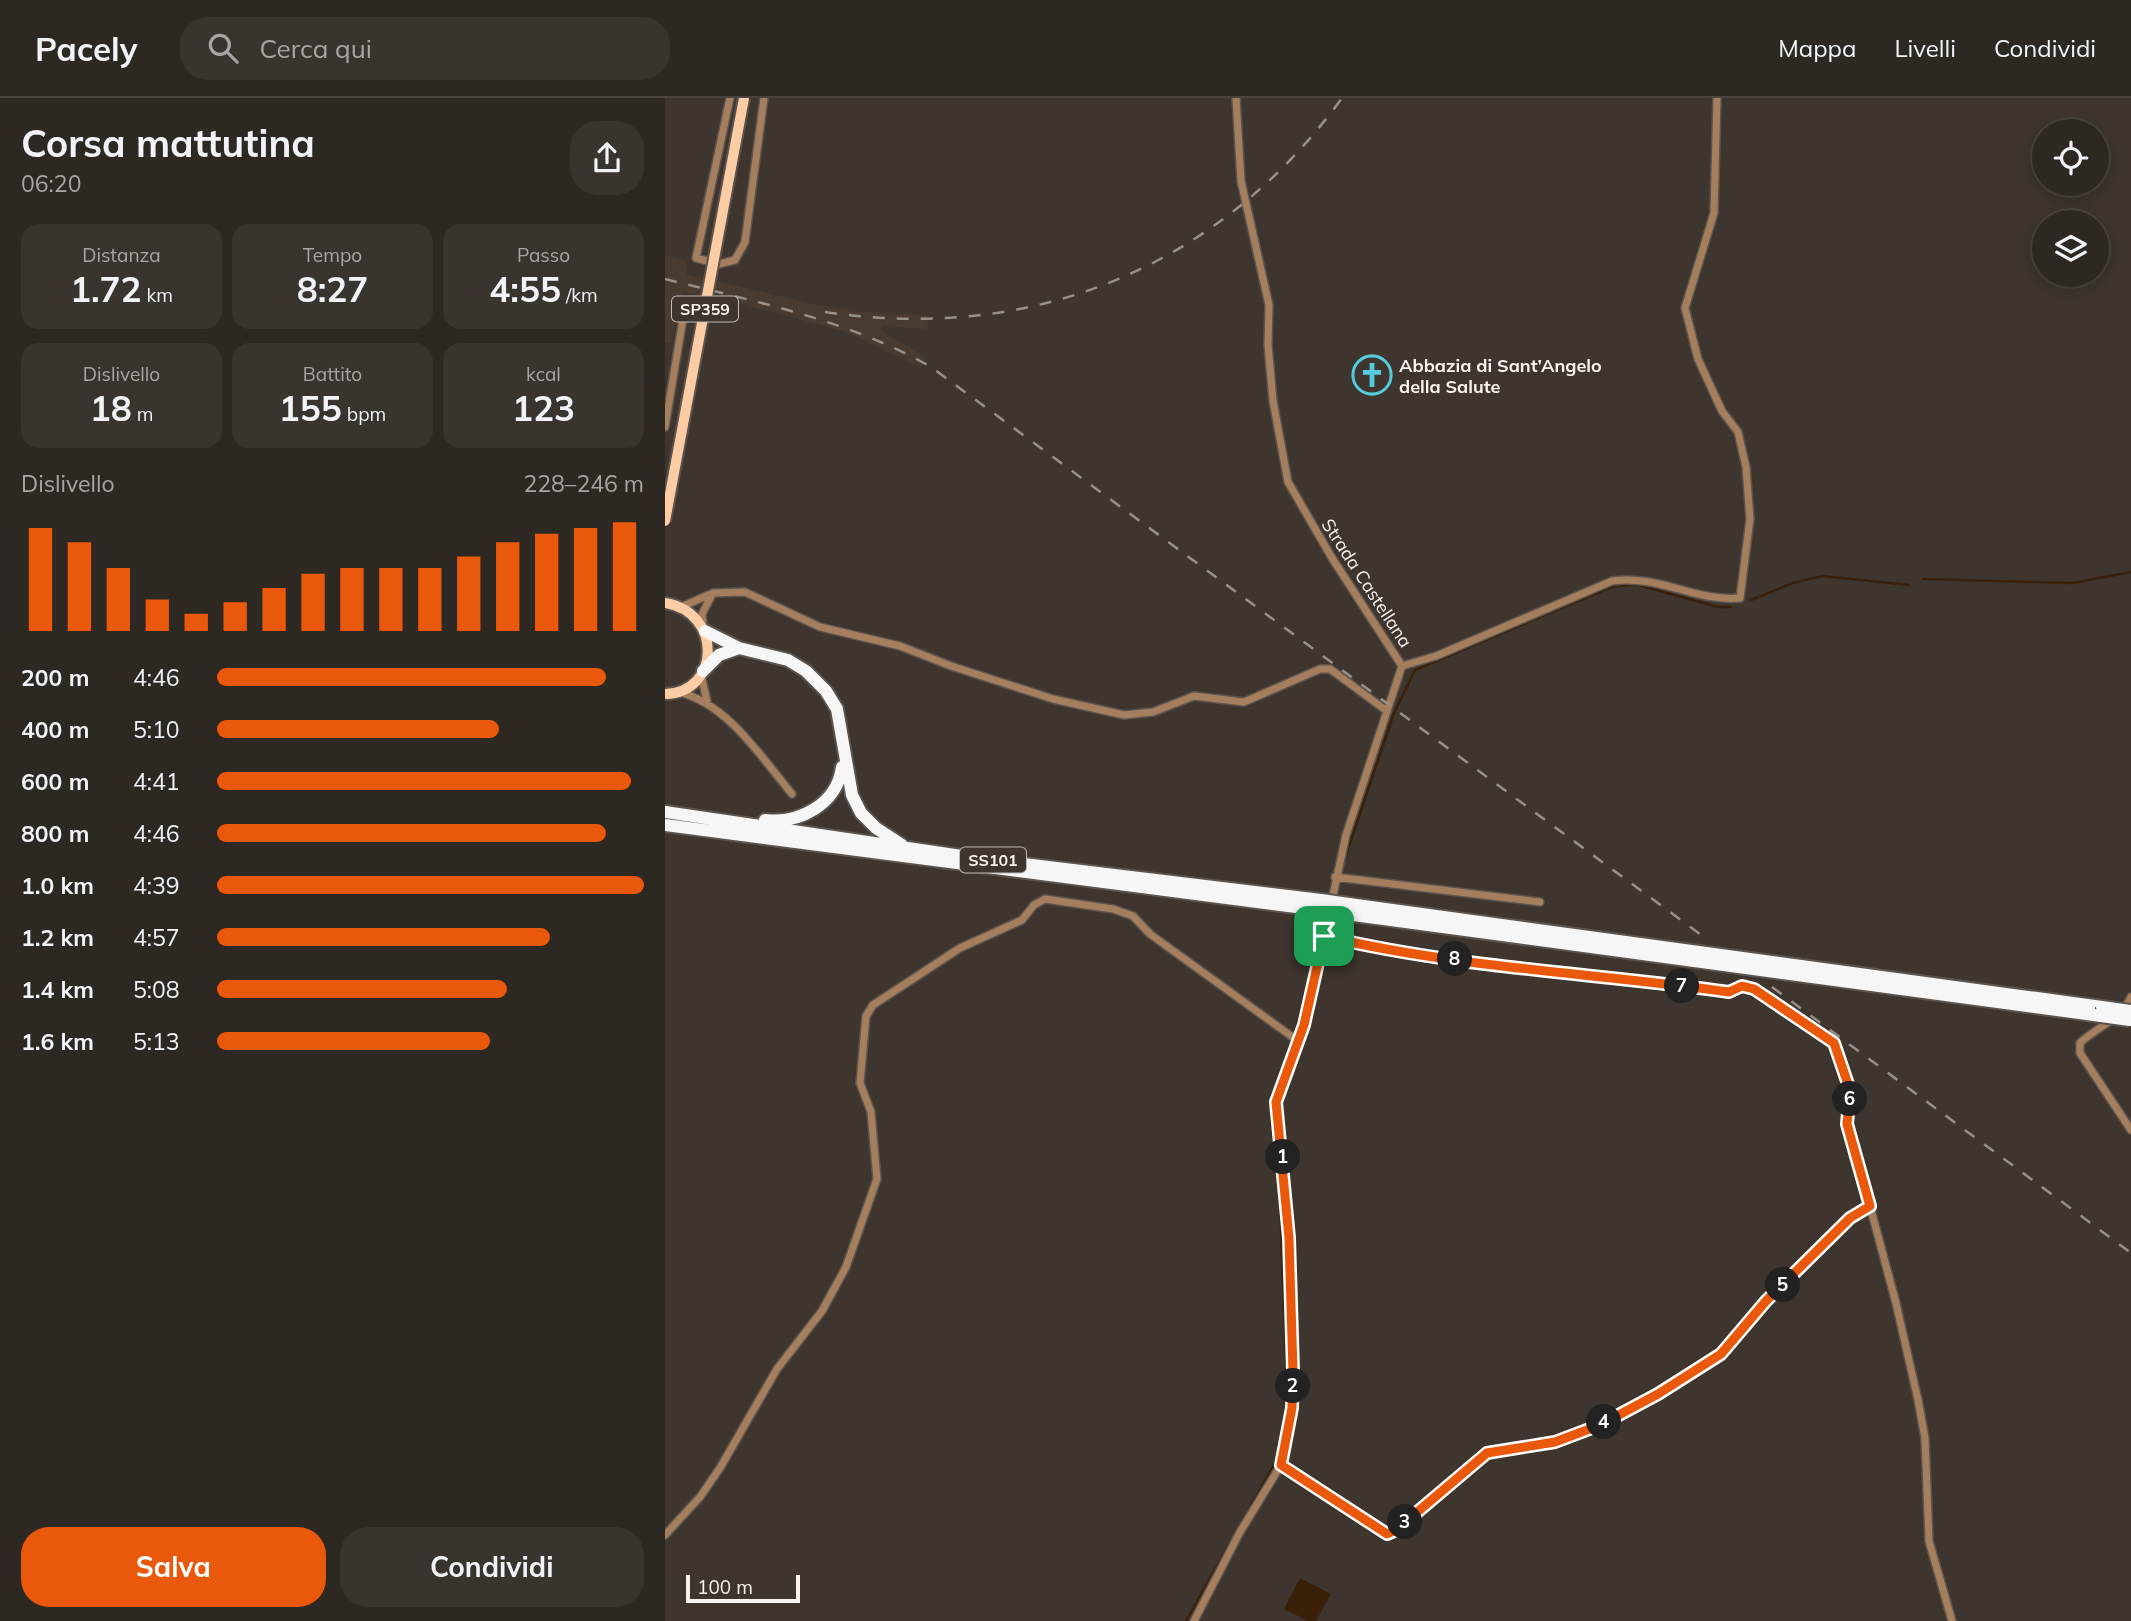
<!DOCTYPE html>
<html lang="it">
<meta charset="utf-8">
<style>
body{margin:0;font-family:Mulish,sans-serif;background:#3a342f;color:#f1f3f6;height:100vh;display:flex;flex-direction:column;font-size:26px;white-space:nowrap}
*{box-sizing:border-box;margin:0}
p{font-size:23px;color:#a7a6a5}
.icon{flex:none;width:38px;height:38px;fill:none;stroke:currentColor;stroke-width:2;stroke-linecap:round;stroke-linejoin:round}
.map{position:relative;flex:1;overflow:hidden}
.panel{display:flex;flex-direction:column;background:#2e2822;width:665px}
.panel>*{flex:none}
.buttons{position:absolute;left:1367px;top:21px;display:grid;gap:14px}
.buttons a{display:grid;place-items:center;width:77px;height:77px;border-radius:50%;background:#2e2822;box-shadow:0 4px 18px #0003,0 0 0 2px #494440;font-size:35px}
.scale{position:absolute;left:21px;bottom:18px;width:114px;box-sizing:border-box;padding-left:7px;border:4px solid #f9f3ef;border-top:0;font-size:19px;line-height:24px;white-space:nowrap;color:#f9f3ef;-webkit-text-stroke:5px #3d352e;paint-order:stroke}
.pin{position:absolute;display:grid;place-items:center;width:60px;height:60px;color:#fff;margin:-30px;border-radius:14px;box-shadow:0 4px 10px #0006}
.km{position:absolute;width:35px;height:35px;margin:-18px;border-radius:50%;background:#222;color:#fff;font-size:19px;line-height:35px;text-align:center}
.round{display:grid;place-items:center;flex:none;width:74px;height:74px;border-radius:28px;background:#3a342f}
.headline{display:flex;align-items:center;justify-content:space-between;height:119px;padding:0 21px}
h1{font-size:38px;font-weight:700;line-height:52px}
.metrics{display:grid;grid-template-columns:repeat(3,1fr);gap:10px;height:119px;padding:7px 21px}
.metrics div{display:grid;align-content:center;border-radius:18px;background:#3a342f;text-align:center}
.metrics b{font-size:35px;font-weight:700}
.metrics small{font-size:19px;font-weight:400}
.metrics p{font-size:19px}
.chart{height:196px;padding:14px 21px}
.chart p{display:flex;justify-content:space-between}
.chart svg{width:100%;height:126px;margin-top:7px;stroke:#ea580c;stroke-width:6}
.button{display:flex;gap:14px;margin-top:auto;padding:14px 21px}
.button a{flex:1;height:80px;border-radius:28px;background:#ea580c;color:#fff;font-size:28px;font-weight:700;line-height:80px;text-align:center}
.button a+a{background:#3a342f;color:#f1f3f6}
ul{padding:0 21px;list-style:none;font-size:23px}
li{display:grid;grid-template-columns:112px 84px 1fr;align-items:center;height:52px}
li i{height:18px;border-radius:9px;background:#ea580c}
header{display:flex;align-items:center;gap:42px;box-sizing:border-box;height:98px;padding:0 35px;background:#2e2822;border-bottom:2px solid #494440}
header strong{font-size:33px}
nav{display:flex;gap:38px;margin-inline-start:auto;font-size:24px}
.search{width:490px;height:63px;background:#3a342f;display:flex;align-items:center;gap:18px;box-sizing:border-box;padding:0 24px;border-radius:28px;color:#a7a6a5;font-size:26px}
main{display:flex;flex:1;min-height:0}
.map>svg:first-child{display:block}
.built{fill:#493b30}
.water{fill:#3a2008}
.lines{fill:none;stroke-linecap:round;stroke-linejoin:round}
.stream{stroke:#3a2008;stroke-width:2.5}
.street-casing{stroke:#5b534d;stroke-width:10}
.primary-casing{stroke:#5b534d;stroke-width:14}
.highway-casing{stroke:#5b534d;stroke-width:16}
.street{stroke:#a57e5d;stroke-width:7}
.primary{stroke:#fccca4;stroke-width:10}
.highway{stroke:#f6f6f6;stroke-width:12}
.rail{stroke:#97908a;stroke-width:2.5;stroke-dasharray:12 12;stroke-linecap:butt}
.primary-bridge-casing{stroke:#5b534d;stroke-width:14;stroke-linecap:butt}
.highway-bridge-casing{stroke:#5b534d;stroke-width:16;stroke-linecap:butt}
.primary-bridge{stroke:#fccca4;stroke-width:10}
.highway-bridge{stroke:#f6f6f6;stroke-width:12}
.route-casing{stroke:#fff;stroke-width:14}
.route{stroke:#ea580c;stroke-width:9}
.labels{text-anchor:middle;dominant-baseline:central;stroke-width:6;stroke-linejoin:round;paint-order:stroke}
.shield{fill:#3d352e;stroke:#c1bab5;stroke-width:2}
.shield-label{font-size:16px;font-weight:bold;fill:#f9f3ef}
.poi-label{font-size:18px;font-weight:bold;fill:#f9f3ef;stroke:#3d352e;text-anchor:start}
.street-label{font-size:18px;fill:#f9f3ef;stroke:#3d352e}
</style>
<header>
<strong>Pacely</strong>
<div class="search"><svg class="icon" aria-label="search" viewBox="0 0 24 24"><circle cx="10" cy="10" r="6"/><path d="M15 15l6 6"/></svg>Cerca qui</div>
<nav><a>Mappa</a><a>Livelli</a><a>Condividi</a></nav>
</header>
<main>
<section class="panel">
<div class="headline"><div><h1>Corsa mattutina</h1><p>06:20</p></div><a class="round"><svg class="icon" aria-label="share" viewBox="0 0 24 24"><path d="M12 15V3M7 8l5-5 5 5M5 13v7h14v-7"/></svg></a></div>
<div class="metrics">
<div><p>Distanza</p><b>1.72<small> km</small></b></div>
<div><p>Tempo</p><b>8:27</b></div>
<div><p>Passo</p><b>4:55<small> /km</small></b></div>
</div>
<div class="metrics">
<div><p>Dislivello</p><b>18<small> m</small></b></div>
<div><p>Battito</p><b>155<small> bpm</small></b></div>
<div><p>kcal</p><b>123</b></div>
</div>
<div class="chart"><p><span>Dislivello</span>228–246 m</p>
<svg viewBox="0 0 160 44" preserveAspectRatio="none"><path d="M5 44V8M15 44V13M25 44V22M35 44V33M45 44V38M55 44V34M65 44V29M75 44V24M85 44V22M95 44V22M105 44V22M115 44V18M125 44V13M135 44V10M145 44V8M155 44V6"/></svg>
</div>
<ul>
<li><b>200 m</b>4:46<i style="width:91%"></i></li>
<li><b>400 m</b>5:10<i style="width:66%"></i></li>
<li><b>600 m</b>4:41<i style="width:97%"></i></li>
<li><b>800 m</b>4:46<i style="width:91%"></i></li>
<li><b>1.0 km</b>4:39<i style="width:100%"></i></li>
<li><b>1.2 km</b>4:57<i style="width:78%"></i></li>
<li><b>1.4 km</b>5:08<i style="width:68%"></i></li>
<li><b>1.6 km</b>5:13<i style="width:64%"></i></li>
</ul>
<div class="button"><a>Salva</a><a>Condividi</a></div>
</section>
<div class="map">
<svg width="1466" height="1523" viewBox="0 0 1466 1523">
<rect width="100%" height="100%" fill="#3d352e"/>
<path class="built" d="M 0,157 L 19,162 L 23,168 L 21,176 L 149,206 L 196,214 L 262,217 L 263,231 L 217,228 L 216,232 L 262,260 L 255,270 L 179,233 L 59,202 L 17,194 L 6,245 L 0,244 Z"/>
<path class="water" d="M 635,1480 L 666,1496 L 651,1523 L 643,1523 L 619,1511 Z"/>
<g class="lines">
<path class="stream" d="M 1258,481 L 1408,485 L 1466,474
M 1086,502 L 1128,485 L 1157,478 L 1244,487
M 679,763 L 729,615 L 750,572 L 949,488 L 973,487 L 1053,509 L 1066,509
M 630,937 L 659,817
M 521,1523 L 613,1360 L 621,1312 L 622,1280 L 615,1102 L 606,1019 L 610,990 L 627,943"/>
<g class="street-casing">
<path id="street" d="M 65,0 L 31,160 L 54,166 L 70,162 L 80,144 L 99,0
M 0,329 L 20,209
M 16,509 L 48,495 L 80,494 L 155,529 L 235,548 L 286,568 L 388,601 L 459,617 L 488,614 L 529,598 L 579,604 L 655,571 L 665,571 L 722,613
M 38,528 L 37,516 L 48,495
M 737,568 L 771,558 L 947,483 C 993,476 1030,504 1075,500 L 1085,421 L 1081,369 L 1073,334 L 1057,313 L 1033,261 L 1020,210 L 1049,115 L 1052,0
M 36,577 L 42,603
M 14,594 C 64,607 95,658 127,696
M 670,779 L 875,804
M 659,838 C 792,870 929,875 1064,894 L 1077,888 L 1089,891 L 1169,945 L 1173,955 L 1185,992 L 1183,1026 L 1231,1205 L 1253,1302 L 1260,1340 L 1264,1443 L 1287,1523
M 1466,899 C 1456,922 1431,929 1415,945 L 1415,955 L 1466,1032
M 616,1367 L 722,1436 L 728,1434 L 822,1355 L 889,1344 L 935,1327 L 1056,1256 L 1101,1203 L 1185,1120 L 1205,1108
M 0,1437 L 35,1399 L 55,1370 L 112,1271 L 157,1213 L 181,1169 L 212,1081 L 206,1014 L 195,985 L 201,918 L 208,907 L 295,850 L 357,822 L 369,807 L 380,801 L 448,811 L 468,818 L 485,836 L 633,943
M 529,1523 L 575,1434 L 616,1367 L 627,1310 L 628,1273 L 624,1140 L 611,1004 L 640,927 L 681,737 L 737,568 L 667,460 L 623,384 L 608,303 L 603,247 L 604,207 L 576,83 L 571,0"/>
</g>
<g class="primary-casing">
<path id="primary" d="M 0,505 C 58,514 56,595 0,596"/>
</g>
<g class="highway-casing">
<path id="highway" d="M 40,533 L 74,550 L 123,562 L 141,573 L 161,593 L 172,611 L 187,697 L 196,715 L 211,730 L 237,747
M 38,573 L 54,557 L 74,550
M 0,714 L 310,760 L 656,802
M 100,722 C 135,726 172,706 177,669
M 0,727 L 654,812
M 684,806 L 1437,909
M 681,816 L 1429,917"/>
</g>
<use href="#street" class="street"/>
<use href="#primary" class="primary"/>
<use href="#highway" class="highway"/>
<path class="rail" d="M 0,181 C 91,204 184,222 266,269 L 1043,842
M 160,214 C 368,245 553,170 677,0
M 1107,889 L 1466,1155"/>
<g class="primary-bridge-casing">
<path id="primary-bridge" d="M 0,423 L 79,0"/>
</g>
<g class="highway-bridge-casing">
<path id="highway-bridge" d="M 656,802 L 684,806
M 654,812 L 681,816
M 1437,909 L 1466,913
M 1429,917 L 1465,922"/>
</g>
<use href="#primary-bridge" class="primary-bridge"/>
<use href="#highway-bridge" class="highway-bridge"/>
</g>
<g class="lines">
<g class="route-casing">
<path id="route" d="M 659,838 C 792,870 930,875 1064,894 L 1077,888 L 1089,891 L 1169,945 L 1185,992 L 1182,1026 L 1205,1108 L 1185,1120 L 1101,1203 L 1056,1256 L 993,1296 L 935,1327 L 890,1344 L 822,1355 L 731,1432 L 722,1436 L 616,1367 L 627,1310 L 628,1273 L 624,1140 L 611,1004 L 639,927 Z"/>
</g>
<use href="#route" class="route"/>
</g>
<defs>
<g id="church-ring" transform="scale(2.0125)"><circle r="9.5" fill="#3d352e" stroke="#55cadf" stroke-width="1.5"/><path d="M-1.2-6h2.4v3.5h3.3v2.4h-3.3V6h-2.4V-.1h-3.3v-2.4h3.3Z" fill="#55cadf"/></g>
</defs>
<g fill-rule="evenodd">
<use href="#church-ring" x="707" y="277"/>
</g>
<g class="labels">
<g class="shield">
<rect x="7" y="198.5" width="66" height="25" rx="5"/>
<rect x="295" y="749.5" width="66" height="25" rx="5"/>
</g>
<g class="shield-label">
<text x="40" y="211">SP359</text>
<text x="328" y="762">SS101</text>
</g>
<g class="poi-label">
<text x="734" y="267">Abbazia di Sant’Angelo<tspan x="734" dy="21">della Salute</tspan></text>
</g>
<g class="street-label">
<text transform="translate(702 485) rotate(57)">Strada Castellana</text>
</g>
</g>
</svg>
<div class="buttons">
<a><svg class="icon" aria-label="locate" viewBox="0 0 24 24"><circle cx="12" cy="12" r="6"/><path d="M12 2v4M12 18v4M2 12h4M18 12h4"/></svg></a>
<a><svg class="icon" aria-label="layers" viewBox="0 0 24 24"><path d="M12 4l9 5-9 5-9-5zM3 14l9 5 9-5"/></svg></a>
</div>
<div class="scale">100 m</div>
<div class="pin" style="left:659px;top:838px;background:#1e9e55"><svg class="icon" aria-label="arrive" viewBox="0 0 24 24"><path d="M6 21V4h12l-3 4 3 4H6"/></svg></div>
<b class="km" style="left:618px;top:1059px">1</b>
<b class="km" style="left:628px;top:1288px">2</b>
<b class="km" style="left:740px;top:1424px">3</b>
<b class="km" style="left:939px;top:1324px">4</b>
<b class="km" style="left:1118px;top:1187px">5</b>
<b class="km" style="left:1185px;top:1001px">6</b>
<b class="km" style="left:1017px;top:888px">7</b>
<b class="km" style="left:790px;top:861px">8</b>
</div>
</main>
